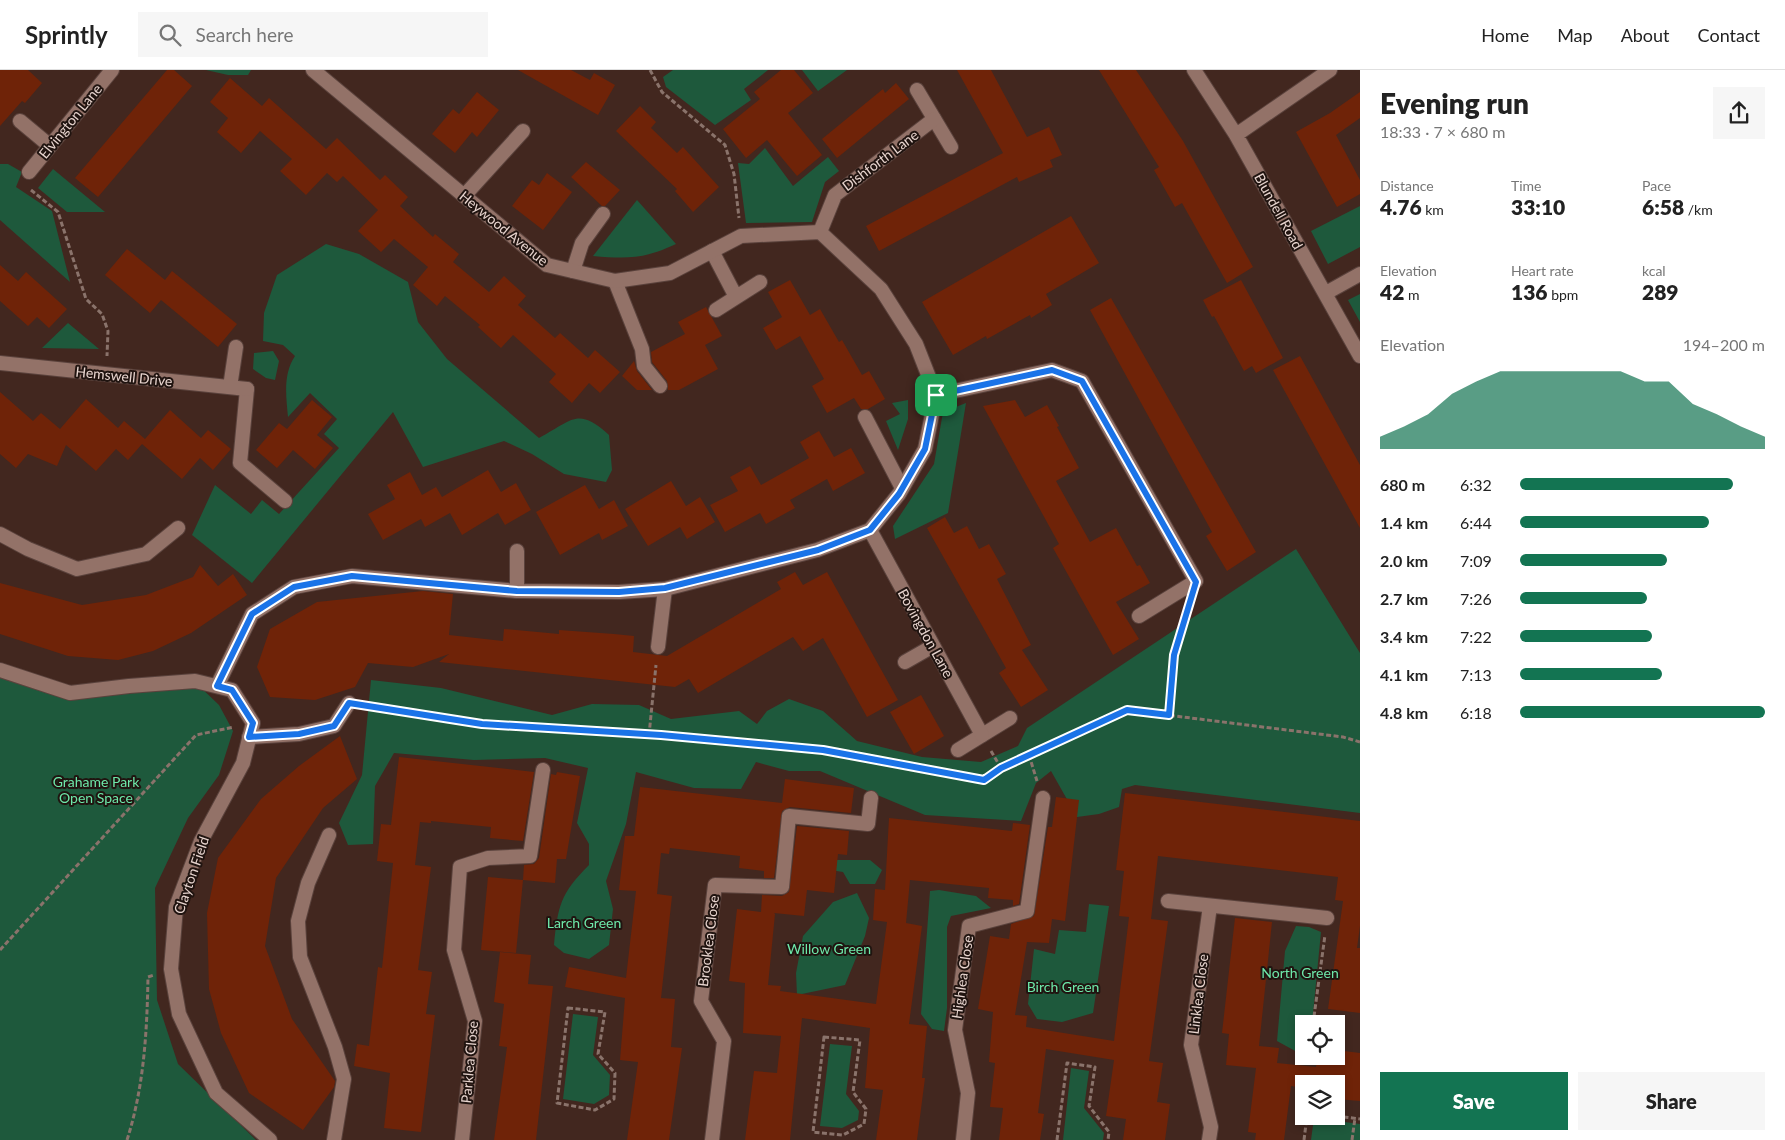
<!DOCTYPE html>
<meta charset="utf-8">
<style>
body{margin:0;font-family:Lato,sans-serif;background:#f6f6f6;color:#222;height:100vh;display:flex;flex-direction:column;font-size:19px;white-space:nowrap}
*{box-sizing:border-box;margin:0}
p{font-size:16px;color:#767676}
.icon{flex:none;width:28px;height:28px;fill:none;stroke:currentColor;stroke-width:2;stroke-linecap:round;stroke-linejoin:round}
.map{position:relative;flex:1;overflow:hidden}
.sheet{display:flex;flex-direction:column;background:#fff;width:425px}
.sheet>*{flex:none}
.controls{position:absolute;left:1295px;top:945px;display:grid;gap:10px}
.controls a{display:grid;place-items:center;width:50px;height:50px;border-radius:0px;background:#fff;box-shadow:0 2px 8px #0003;font-size:25px}
.pin{position:absolute;display:grid;place-items:center;width:42px;height:42px;color:#fff;margin:-21px;border-radius:10px;box-shadow:0 2px 8px #0006}
.round{display:grid;place-items:center;flex:none;width:52px;height:52px;border-radius:0px;background:#f6f6f6}
.overview{display:flex;align-items:center;justify-content:space-between;height:85px;padding:0 20px}
h1{font-size:28px;font-weight:800;line-height:38px}
.stats{display:grid;grid-template-columns:repeat(3,1fr);gap:8px;height:85px;padding:5px 20px}
.stats div{display:grid;align-content:center}
.stats b{font-size:21px;font-weight:800}
.stats small{font-size:14px;font-weight:400}
.stats p{font-size:14px}
.chart{height:140px;padding:10px 20px}
.chart p{display:flex;justify-content:space-between}
.chart svg{width:100%;height:90px;margin-top:5px;fill:#137452;opacity:.7}
.cta{display:flex;gap:10px;margin-top:auto;padding:10px 20px}
.cta a{flex:1;height:58px;border-radius:0px;background:#137452;color:#fff;font-size:20px;font-weight:800;line-height:58px;text-align:center}
.cta a+a{background:#f6f6f6;color:#222}
ul{padding:0 20px;list-style:none;font-size:16px}
li{display:grid;grid-template-columns:80px 60px 1fr;align-items:center;height:38px}
li i{height:12px;border-radius:6px;background:#137452}
header{display:flex;align-items:center;gap:30px;box-sizing:border-box;height:70px;padding:0 25px;background:#fff;border-bottom:1px solid #e0e0e0}
header strong{font-size:24px}
nav{display:flex;gap:28px;margin-inline-start:auto;font-size:18px}
.search{width:350px;height:45px;background:#f6f6f6;display:flex;align-items:center;gap:12px;box-sizing:border-box;padding:0 18px;border-radius:0px;color:#767676;font-size:19px}
main{display:flex;flex:1;min-height:0}
.map>svg:first-child{display:block}
.green{fill:#1e593c}
.building{fill:#6f2308}
.lines{fill:none;stroke-linecap:round;stroke-linejoin:round}
.service-casing{stroke:#5a423c;stroke-width:16}
.minor-casing{stroke:#5a423c;stroke-width:16}
.path{stroke:#8a736b;stroke-width:3;stroke-dasharray:5 2.5;stroke-linecap:butt}
.service{stroke:#937268;stroke-width:14}
.minor{stroke:#937268;stroke-width:14}
.route-casing{stroke:#fff;stroke-width:10}
.route{stroke:#1a73e8;stroke-width:6}
.labels{text-anchor:middle;dominant-baseline:central;stroke-width:4;stroke-linejoin:round;paint-order:stroke}
.street-label{font-size:14px;fill:#e8d5cf;stroke:#201410}
.park-label{font-size:14px;fill:#6ee9aa;stroke:#201410}
</style>
<header>
<strong>Sprintly</strong>
<div class="search"><svg class="icon" aria-label="search" viewBox="0 0 24 24"><circle cx="10" cy="10" r="6"/><path d="M15 15l6 6"/></svg>Search here</div>
<nav><a>Home</a><a>Map</a><a>About</a><a>Contact</a></nav>
</header>
<main>
<div class="map">
<svg width="1360" height="1070" viewBox="0 0 1360 1070">
<rect width="100%" height="100%" fill="#42271f"/>
<path class="green" d="M 206,0 L 251,0 L 248,5 L 228,5 Z
M 673,0 L 768,0 L 744,19 L 751,30 L 715,55 L 666,17 L 663,7 Z
M 802,0 L 847,0 L 818,21 Z
M 765,78 L 793,116 L 828,87 L 839,101 L 825,112 L 812,152 L 746,153 L 738,93 L 749,94 Z
M 0,94 L 8,94 L 22,102 L 16,117 L 52,141 L 70,212 L 0,150 Z
M 53,99 L 105,142 L 67,142 L 38,118 Z
M 637,130 L 676,174 C 644,189 628,189 593,186 Z
M 1360,136 L 1360,177 L 1328,194 L 1311,161 Z
M 326,174 L 359,184 L 408,212 L 418,252 L 447,289 L 539,368 C 572,351 577,336 609,365 L 612,400 L 606,412 L 564,404 L 532,384 L 504,371 L 423,397 L 393,342 L 252,513 L 192,465 L 215,415 L 251,444 L 262,430 L 279,444 L 339,378 L 324,364 L 337,349 L 310,323 L 288,347 C 286,326 283,304 295,286 L 283,275 L 263,271 L 264,243 L 277,205 Z
M 1360,224 L 1360,252 L 1348,230 Z
M 68,253 L 99,279 L 42,278 Z
M 273,281 L 279,291 L 275,310 L 266,308 L 253,299 L 254,283 Z
M 908,330 L 908,349 L 898,380 L 886,351 L 900,344 L 892,333 Z
M 966,333 L 948,443 L 895,469 L 893,456 L 934,394 L 943,342 Z
M 1296,479 L 1360,583 L 1360,743 L 1135,715 L 1122,719 L 1119,737 L 1099,744 L 1077,747 L 1051,701 L 1036,713 L 1021,751 L 925,745 L 820,701 L 789,701 L 756,692 L 741,719 L 694,718 L 636,702 L 626,754 L 606,811 L 613,839 L 609,875 L 589,889 L 564,883 L 554,875 C 558,836 560,824 589,795 L 589,774 L 577,753 L 588,698 L 545,688 L 474,690 L 394,683 L 375,716 L 373,774 L 348,775 L 339,753 L 362,705 L 371,610 L 441,618 L 552,645 L 592,634 L 639,635 L 671,649 L 739,641 L 757,654 L 767,641 L 789,629 L 823,641 L 857,671 L 922,687 L 981,692 L 1018,676 L 1027,658 Z
M 0,600 L 72,625 L 193,610 L 219,635 L 233,661 L 219,705 L 188,748 L 155,818 L 157,930 L 178,994 L 256,1070 L 0,1070 Z
M 823,790 L 870,790 L 882,800 L 875,814 L 850,814 L 843,802 L 818,798 Z
M 939,820 L 976,826 L 991,838 L 951,846 L 947,857 L 947,938 L 944,961 L 932,959 L 921,944 L 930,821 Z
M 857,823 L 869,848 L 865,866 L 845,915 L 797,925 L 796,903 L 803,866 L 833,832 Z
M 1089,834 L 1109,836 L 1093,943 L 1062,952 L 1037,949 L 1028,934 L 1034,879 L 1055,884 L 1059,860 L 1086,862 Z
M 1296,856 L 1309,857 L 1321,862 L 1312,954 L 1304,954 L 1304,981 L 1297,982 L 1277,971 L 1285,881 Z
M 573,944 L 598,947 L 593,985 L 610,1005 L 609,1025 L 594,1034 L 563,1029 Z
M 830,974 L 852,976 L 846,1024 L 859,1041 L 858,1050 L 842,1058 L 820,1056 Z
M 1071,998 L 1089,1001 L 1084,1038 L 1104,1063 L 1103,1070 L 1063,1070 Z
M 1314,1048 L 1360,1054 L 1360,1070 L 1311,1070 Z"/>
<path class="building" d="M 0,0 L 28,0 L 42,13 L 25,33 L 22,31 L 0,56 Z
M 167,0 L 174,0 L 192,16 L 98,127 L 75,108 Z
M 518,0 L 571,0 L 590,10 L 594,3 L 615,15 L 598,45 Z
M 781,0 L 794,0 L 813,23 L 788,43 L 822,85 L 797,106 L 767,70 L 746,88 L 723,59 L 760,29 L 754,22 Z
M 957,0 L 991,0 L 1027,67 L 1049,57 L 1062,85 L 1050,90 L 1053,97 L 1019,112 L 1017,107 L 879,181 L 866,156 L 1003,83 Z
M 1099,0 L 1136,0 L 1183,71 L 1253,197 L 1227,213 L 1182,133 L 1175,137 L 1154,100 L 1159,97 Z
M 230,8 L 262,36 L 269,28 L 326,79 L 337,68 L 380,110 L 385,105 L 408,127 L 400,136 L 433,167 L 435,164 L 459,184 L 453,192 L 489,222 L 504,206 L 526,226 L 518,235 L 555,268 L 560,263 L 588,288 L 595,280 L 620,302 L 600,323 L 589,313 L 572,333 L 549,312 L 556,304 L 513,265 L 501,278 L 478,257 L 480,255 L 445,226 L 437,236 L 413,215 L 428,197 L 394,169 L 381,182 L 358,161 L 378,140 L 343,106 L 337,112 L 327,103 L 306,125 L 280,101 L 292,89 L 260,61 L 241,83 L 217,62 L 228,48 L 210,32 Z
M 896,13 L 909,29 L 837,88 L 822,69 L 883,19 L 885,23 Z
M 477,22 L 499,40 L 477,67 L 472,62 L 455,83 L 432,64 L 453,39 L 459,44 Z
M 1360,22 L 1360,48 L 1336,65 L 1360,110 L 1360,124 L 1337,137 L 1296,62 L 1330,43 Z
M 640,36 L 656,52 L 651,58 L 677,83 L 683,77 L 719,117 L 693,142 L 675,121 L 677,119 L 616,61 Z
M 586,92 L 620,120 L 605,136 L 602,136 L 571,107 Z
M 547,103 L 572,122 L 543,160 L 512,136 L 532,110 L 539,115 Z
M 1071,146 L 1099,193 L 1046,224 L 1052,235 L 1031,248 L 1030,245 L 987,269 L 986,266 L 953,285 L 922,232 Z
M 127,179 L 165,210 L 172,201 L 237,254 L 218,277 L 161,230 L 150,243 L 105,205 Z
M 0,195 L 18,211 L 26,202 L 67,239 L 49,258 L 37,247 L 28,256 L 0,231 Z
M 790,210 L 810,245 L 820,239 L 839,272 L 842,270 L 862,305 L 869,301 L 885,329 L 868,339 L 861,339 L 854,328 L 827,343 L 812,316 L 824,309 L 800,266 L 776,280 L 763,258 L 782,247 L 768,222 Z
M 1241,210 L 1283,288 L 1256,303 L 1252,296 L 1244,301 L 1214,246 L 1212,247 L 1203,230 Z
M 1111,228 L 1256,482 L 1227,501 L 1206,466 L 1212,462 L 1090,240 Z
M 706,237 L 722,266 L 705,275 L 718,299 L 679,320 L 668,320 L 667,311 L 652,292 L 651,282 L 685,264 L 678,252 Z
M 1300,286 L 1360,395 L 1360,458 L 1273,300 Z
M 634,291 L 637,301 L 652,320 L 637,320 L 622,306 Z
M 0,322 L 33,351 L 41,343 L 60,359 L 86,329 L 118,358 L 124,351 L 145,369 L 170,340 L 201,368 L 208,360 L 231,379 L 213,400 L 200,388 L 182,409 L 142,374 L 128,390 L 116,379 L 96,401 L 66,375 L 57,396 L 28,384 L 16,398 L 0,384 Z
M 312,330 L 332,347 L 317,365 L 333,378 L 315,399 L 293,380 L 277,398 L 256,380 L 279,353 L 287,359 Z
M 1015,330 L 1025,347 L 1047,335 L 1059,356 L 1057,357 L 1079,398 L 1056,411 L 1090,472 L 1116,458 L 1137,496 L 1140,495 L 1150,513 L 1116,532 L 1139,569 L 1113,585 L 1053,478 L 1059,474 L 983,336 Z
M 819,361 L 834,387 L 851,378 L 865,403 L 833,421 L 827,409 L 790,430 L 795,438 L 766,454 L 760,443 L 725,462 L 710,435 L 738,421 L 730,407 L 750,396 L 761,415 L 809,388 L 800,372 Z
M 488,400 L 501,422 L 516,413 L 531,440 L 505,455 L 498,443 L 462,465 L 450,443 L 425,457 L 421,449 L 383,470 L 368,444 L 395,429 L 387,415 L 410,402 L 422,425 L 436,417 L 442,427 Z
M 671,411 L 686,436 L 700,427 L 715,452 L 687,469 L 680,457 L 648,476 L 625,439 Z
M 585,415 L 599,439 L 614,430 L 628,456 L 602,470 L 599,463 L 560,485 L 536,442 Z
M 945,447 L 954,463 L 967,456 L 979,479 L 989,474 L 1006,504 L 997,509 L 1031,575 L 1022,580 L 1048,620 L 1021,637 L 999,603 L 1006,598 L 927,458 Z
M 200,495 L 218,516 L 233,504 L 247,525 L 191,563 L 153,581 L 118,590 L 68,586 L 0,564 L 0,513 L 82,535 L 146,525 L 193,507 Z
M 795,502 L 803,515 L 827,502 L 898,630 L 867,647 L 823,568 L 803,581 L 793,567 L 698,623 L 689,609 L 675,617 L 439,592 L 449,584 L 413,597 L 368,593 L 355,617 L 315,630 L 270,627 L 257,597 L 270,559 L 317,532 L 423,521 L 453,524 L 449,565 L 503,571 L 504,559 L 559,564 L 559,560 L 614,564 L 634,566 L 633,582 L 667,586 L 781,519 L 777,512 Z
M 921,625 L 944,666 L 914,684 L 890,642 Z
M 340,666 L 357,709 L 323,738 L 276,808 L 265,876 L 292,949 L 335,1011 L 334,1017 L 303,1060 L 249,1023 L 221,963 L 209,919 L 207,843 L 218,788 L 261,729 L 299,696 Z
M 399,687 L 534,702 L 523,771 L 490,768 L 491,757 L 431,751 L 431,753 L 420,752 L 415,795 L 431,797 L 418,900 L 432,902 L 426,944 L 435,945 L 421,1062 L 384,1058 L 390,1003 L 354,996 L 357,974 L 369,976 L 378,897 L 382,898 L 393,793 L 377,791 L 381,754 L 391,755 Z
M 557,702 L 580,706 L 566,789 L 557,789 L 555,813 L 523,810 L 524,795 L 534,794 L 539,788 L 551,704 L 556,705 Z
M 785,709 L 854,718 L 851,743 L 790,737 L 782,741 L 774,808 L 764,808 L 764,801 L 739,798 L 740,786 L 670,778 L 669,784 L 661,783 L 657,824 L 672,826 L 661,928 L 675,929 L 671,977 L 682,978 L 669,1070 L 627,1070 L 638,992 L 620,990 L 625,928 L 565,917 L 569,897 L 626,908 L 636,821 L 619,820 L 625,766 L 634,766 L 640,717 L 782,733 Z
M 1125,723 L 1360,751 L 1360,856 L 1357,878 L 1360,878 L 1360,943 L 1328,939 L 1343,831 L 1335,830 L 1338,807 L 1158,786 L 1151,849 L 1168,851 L 1149,991 L 1163,993 L 1157,1032 L 1170,1034 L 1165,1070 L 1123,1070 L 1126,1049 L 1106,1046 L 1114,990 L 1046,979 L 1038,1043 L 1044,1044 L 1040,1070 L 999,1070 L 1003,1038 L 990,1037 L 995,993 L 989,992 L 993,942 L 978,939 L 990,866 L 1009,869 L 1011,854 L 1034,846 L 1048,757 L 1052,757 L 1056,727 L 1079,730 L 1065,851 L 1052,849 L 1049,873 L 1027,872 L 1015,945 L 1027,946 L 1026,957 L 1114,971 L 1129,847 L 1119,846 L 1124,801 L 1116,800 Z
M 889,748 L 1012,761 L 1013,753 L 1030,755 L 1019,834 L 1013,836 L 1013,830 L 988,828 L 989,818 L 910,810 L 906,853 L 922,856 L 909,954 L 927,956 L 922,1008 L 925,1008 L 917,1070 L 876,1070 L 883,1020 L 865,1018 L 870,958 L 802,948 L 790,1070 L 745,1070 L 754,1001 L 777,1003 L 781,966 L 743,963 L 745,913 L 729,911 L 737,839 L 761,842 L 762,825 L 782,826 L 789,822 L 797,756 L 849,761 L 847,785 L 838,784 L 834,823 L 807,820 L 804,846 L 774,843 L 775,844 L 768,915 L 781,916 L 780,921 L 876,934 L 887,852 L 873,850 L 875,819 L 885,820 Z
M 488,807 L 523,810 L 516,883 L 481,880 Z
M 1235,848 L 1272,852 L 1259,976 L 1279,978 L 1277,993 L 1316,997 L 1317,986 L 1336,986 L 1336,980 L 1360,983 L 1360,1031 L 1336,1029 L 1336,1014 L 1304,1014 L 1304,1018 L 1291,1016 L 1284,1070 L 1255,1070 L 1256,1063 L 1248,1062 L 1256,998 L 1226,995 L 1229,964 L 1222,963 Z
M 500,882 L 531,885 L 528,914 L 553,916 L 536,1070 L 494,1070 L 507,977 L 499,976 L 504,934 L 494,932 Z"/>
<g class="lines">
<g class="service-casing">
<path id="service" d="M 917,20 L 951,77
M 20,51 L 50,76
M 464,126 L 523,61
M 712,181 L 736,227
M 573,201 L 582,173 L 603,144
M 615,211 L 642,279 L 644,296 L 660,316
M 716,240 L 760,212
M 230,317 L 236,277
M 247,319 L 240,393 L 285,431
M 865,347 L 902,418
M 0,464 L 28,479 L 77,499 L 146,484 L 178,458
M 517,481 L 517,521
M 658,577 L 665,519
M 905,592 L 933,576
M 249,667 L 299,664 L 334,656 L 349,633
M 958,680 L 1010,648
M 329,765 L 308,813 L 298,851 L 300,887 L 335,977 L 344,1009 L 334,1070"/>
</g>
<g class="minor-casing">
<path id="minor" d="M 313,0 L 547,195 L 615,211 L 670,203 L 741,166 L 820,162 L 881,219 L 916,274 L 936,325 L 925,379 L 899,424 L 870,460
M 1194,0 L 1236,65 L 1360,286
M 1236,65 L 1330,0
M 29,102 L 112,0
M 820,162 L 835,125 L 934,49
M 1326,223 L 1360,204
M 0,293 L 247,319
M 936,325 L 1052,300 L 1082,311 L 1196,511 L 1139,546
M 870,460 L 982,665
M 0,600 L 70,623 L 129,616 L 195,611 L 232,620 L 253,653 L 243,693 L 201,771 L 176,837 L 171,899 L 179,944 L 216,1023 L 270,1070
M 217,616 L 252,544 L 294,517 L 352,506 L 517,521 L 619,522 L 665,519 L 817,480 L 870,460
M 1168,831 L 1327,848
M 462,1070 L 475,951 L 454,880 L 460,797 L 488,788 L 530,786 L 543,700
M 712,1070 L 724,971 L 701,931 L 715,815 L 782,817 L 789,746 L 868,754 L 871,728
M 963,1070 L 968,1023 L 955,960 L 969,856 L 1027,841 L 1043,728
M 1209,1070 L 1211,1057 L 1191,975 L 1210,836"/>
</g>
<path class="path" d="M 650,0 L 662,22 L 725,75 L 734,104 L 739,148
M 31,120 L 58,142 L 86,229 L 102,244 L 108,261 L 107,286
M 367,636 L 482,654 L 661,665 L 823,679 L 984,710 L 1001,698 L 1127,640 L 1343,667 L 1360,672
M 1169,645 L 1174,585 L 1188,538
M 649,665 L 656,595
M 991,681 L 1001,698
M 1029,685 L 1037,711
M 0,880 L 196,665 L 234,657
M 568,938 L 605,942 L 598,984 L 615,1003 L 614,1029 L 595,1040 L 557,1033 Z
M 1313,954 L 1325,865
M 824,967 L 860,970 L 853,1022 L 866,1039 L 864,1054 L 843,1065 L 813,1062 Z
M 1336,1046 L 1360,1049
M 127,1070 C 144,1017 147,962 148,907 L 154,905
M 1057,1070 L 1067,993 L 1095,997 L 1089,1036 L 1109,1062 L 1108,1070
M 1304,1070 L 1307,1046
M 1352,1070 L 1355,1048"/>
<use href="#service" class="service"/>
<use href="#minor" class="minor"/>
</g>
<g class="lines">
<g class="route-casing">
<path id="route" d="M 1052,300 L 1082,311 L 1196,512 L 1174,585 L 1169,645 L 1127,640 L 1001,698 L 984,710 L 823,680 L 661,665 L 482,654 L 349,633 L 334,656 L 299,664 L 249,667 L 253,653 L 232,620 L 217,616 L 252,544 L 294,517 L 352,506 L 517,521 L 619,522 L 665,518 L 818,480 L 870,460 L 899,424 L 925,379 L 936,325 Z"/>
</g>
<use href="#route" class="route"/>
</g>
<g class="labels">
<g class="street-label">
<text transform="translate(70 51) rotate(-51)">Elvington Lane</text>
<text transform="translate(880 90) rotate(-37)">Dishforth Lane</text>
<text transform="translate(1279 141) rotate(61)">Blundell Road</text>
<text transform="translate(504 158) rotate(39)">Heywood Avenue</text>
<text transform="translate(124 306) rotate(6)">Hemswell Drive</text>
<text transform="translate(926 563) rotate(61)">Bovingdon Lane</text>
<text transform="translate(191 805) rotate(-71)">Clayton Field</text>
<text transform="translate(708 871) rotate(-83)">Brooklea Close</text>
<text transform="translate(962 907) rotate(-82)">Highlea Close</text>
<text transform="translate(1198 924) rotate(-83)">Linklea Close</text>
<text transform="translate(469 992) rotate(-85)">Parklea Close</text>
</g>
<g class="park-label">
<text x="96" y="711">Grahame Park<tspan x="96" dy="16">Open Space</tspan></text>
<text x="584" y="852">Larch Green</text>
<text x="829" y="878">Willow Green</text>
<text x="1300" y="902">North Green</text>
<text x="1063" y="916">Birch Green</text>
</g>
</g>
</svg>
<div class="controls">
<a><svg class="icon" aria-label="locate" viewBox="0 0 24 24"><circle cx="12" cy="12" r="6"/><path d="M12 2v4M12 18v4M2 12h4M18 12h4"/></svg></a>
<a><svg class="icon" aria-label="layers" viewBox="0 0 24 24"><path d="M12 4l9 5-9 5-9-5zM3 14l9 5 9-5"/></svg></a>
</div>
<div class="pin" style="left:936px;top:325px;background:#1e9e55"><svg class="icon" aria-label="arrive" viewBox="0 0 24 24"><path d="M6 21V4h12l-3 4 3 4H6"/></svg></div>
</div>
<section class="sheet">
<div class="overview"><div><h1>Evening run</h1><p>18:33 · 7 × 680 m</p></div><a class="round"><svg class="icon" aria-label="share" viewBox="0 0 24 24"><path d="M12 15V3M7 8l5-5 5 5M5 13v7h14v-7"/></svg></a></div>
<div class="stats">
<div><p>Distance</p><b>4.76<small> km</small></b></div>
<div><p>Time</p><b>33:10</b></div>
<div><p>Pace</p><b>6:58<small> /km</small></b></div>
</div>
<div class="stats">
<div><p>Elevation</p><b>42<small> m</small></b></div>
<div><p>Heart rate</p><b>136<small> bpm</small></b></div>
<div><p>kcal</p><b>289</b></div>
</div>
<div class="chart"><p><span>Elevation</span>194–200 m</p>
<svg viewBox="0 0 160 44" preserveAspectRatio="none"><path d="M0 44V38L10 33L20 27L30 17L40 11L50 6L60 6L70 6L80 6L90 6L100 6L110 11L120 11L130 22L140 27L150 33L160 38V44z"/></svg>
</div>
<ul>
<li><b>680 m</b>6:32<i style="width:87%"></i></li>
<li><b>1.4 km</b>6:44<i style="width:77%"></i></li>
<li><b>2.0 km</b>7:09<i style="width:60%"></i></li>
<li><b>2.7 km</b>7:26<i style="width:52%"></i></li>
<li><b>3.4 km</b>7:22<i style="width:54%"></i></li>
<li><b>4.1 km</b>7:13<i style="width:58%"></i></li>
<li><b>4.8 km</b>6:18<i style="width:100%"></i></li>
</ul>
<div class="cta"><a>Save</a><a>Share</a></div>
</section>
</main>
